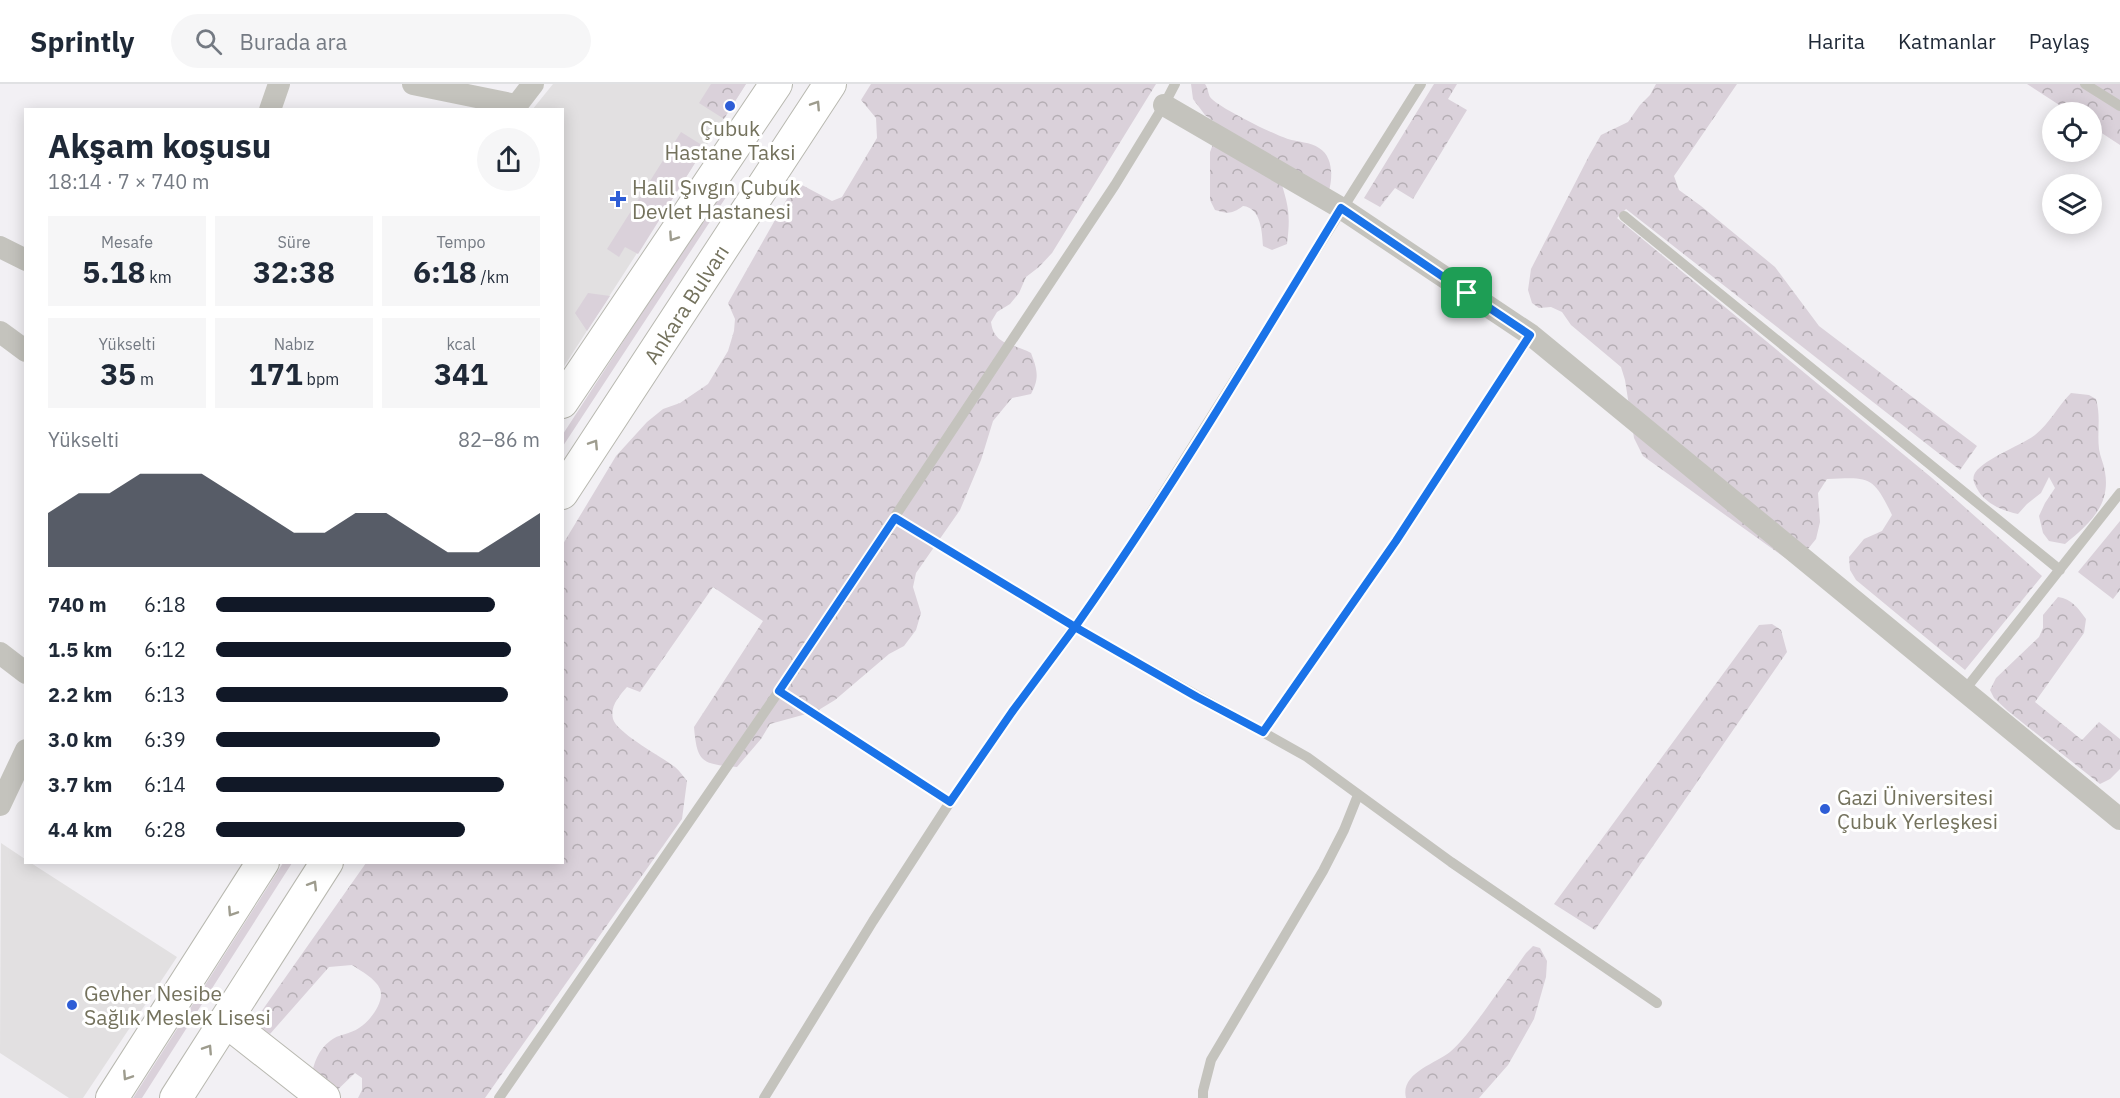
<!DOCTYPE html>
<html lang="tr">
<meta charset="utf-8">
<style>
body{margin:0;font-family:"IBM Plex Sans",sans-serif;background:#f6f6f7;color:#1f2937;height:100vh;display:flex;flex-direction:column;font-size:22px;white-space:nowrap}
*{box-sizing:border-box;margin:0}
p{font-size:20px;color:#747a83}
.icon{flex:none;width:33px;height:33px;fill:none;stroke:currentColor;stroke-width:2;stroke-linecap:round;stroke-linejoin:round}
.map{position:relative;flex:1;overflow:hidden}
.sheet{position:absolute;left:24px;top:24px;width:540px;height:756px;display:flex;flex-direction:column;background:#fff;border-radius:0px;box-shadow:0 3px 15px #0003}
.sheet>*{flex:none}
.controls{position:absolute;left:2042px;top:18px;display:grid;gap:12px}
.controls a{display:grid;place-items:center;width:60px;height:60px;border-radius:50%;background:#fff;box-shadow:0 3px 15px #0003;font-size:30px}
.pin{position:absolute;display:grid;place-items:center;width:51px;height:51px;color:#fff;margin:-26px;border-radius:12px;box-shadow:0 3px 9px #0006}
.round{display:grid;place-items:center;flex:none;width:63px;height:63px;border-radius:32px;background:#f6f6f7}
.summary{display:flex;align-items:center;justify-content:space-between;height:102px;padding:0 24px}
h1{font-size:33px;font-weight:700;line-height:45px}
.stats{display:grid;grid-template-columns:repeat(3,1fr);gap:9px;height:102px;padding:6px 24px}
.stats div{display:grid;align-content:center;border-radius:0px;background:#f6f6f7;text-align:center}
.stats b{font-size:30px;font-weight:700}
.stats small{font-size:16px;font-weight:400}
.stats p{font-size:16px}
.chart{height:168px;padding:12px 24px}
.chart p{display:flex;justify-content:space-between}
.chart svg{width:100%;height:108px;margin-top:6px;fill:#111827;opacity:.7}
ul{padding:0 24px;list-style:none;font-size:20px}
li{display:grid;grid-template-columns:96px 72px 1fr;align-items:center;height:45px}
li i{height:15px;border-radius:8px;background:#111827}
header{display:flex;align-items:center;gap:36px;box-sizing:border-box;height:84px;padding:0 30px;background:#fff;border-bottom:2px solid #e0e1e3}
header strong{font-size:28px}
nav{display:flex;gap:33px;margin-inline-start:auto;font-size:21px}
.search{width:420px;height:54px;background:#f6f6f7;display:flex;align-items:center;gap:15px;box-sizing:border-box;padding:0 21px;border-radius:33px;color:#747a83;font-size:22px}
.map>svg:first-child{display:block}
.built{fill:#e2e0e1}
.green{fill:#dad1da}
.forest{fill:url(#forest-crowns)}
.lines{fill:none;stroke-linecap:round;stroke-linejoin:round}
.secondary-casing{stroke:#b8b8b0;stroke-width:34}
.lane{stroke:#c4c3bd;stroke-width:10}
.street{stroke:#c4c3bd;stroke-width:22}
.secondary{stroke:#fff;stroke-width:32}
.oneway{stroke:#9e9c8e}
.route-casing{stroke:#fff;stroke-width:12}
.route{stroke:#1a73e8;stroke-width:8}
.poi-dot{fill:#2e5dd6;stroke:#fff;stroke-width:2}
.labels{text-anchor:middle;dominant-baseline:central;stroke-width:6;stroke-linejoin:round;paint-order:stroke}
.poi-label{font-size:21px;fill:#74725d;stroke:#fff;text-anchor:start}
.street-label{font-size:21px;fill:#74725d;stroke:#fff}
</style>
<header>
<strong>Sprintly</strong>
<div class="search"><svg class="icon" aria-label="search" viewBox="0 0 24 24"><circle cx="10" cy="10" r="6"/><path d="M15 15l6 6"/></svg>Burada ara</div>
<nav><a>Harita</a><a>Katmanlar</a><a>Paylaş</a></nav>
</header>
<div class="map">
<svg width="2120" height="1014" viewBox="0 0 2120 1014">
<defs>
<pattern id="forest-crowns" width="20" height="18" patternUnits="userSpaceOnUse" patternTransform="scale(1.5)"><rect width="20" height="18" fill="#dad1da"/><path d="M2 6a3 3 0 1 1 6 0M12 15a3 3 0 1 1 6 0" fill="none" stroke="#b5aeb4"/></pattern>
</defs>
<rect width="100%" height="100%" fill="#f2f0f4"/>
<path class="built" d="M 553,0 L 746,0 L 563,284 L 562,26 L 532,26 Z
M 1,759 L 25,775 L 26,778 L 31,779 L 177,873 L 83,1014 L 69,1014 L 0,969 Z"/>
<path class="green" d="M 681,48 L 705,63 L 638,170 L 625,163 L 619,173 L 607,165 Z
M 725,101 L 732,104 L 563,362 L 563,350 Z
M 588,209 L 610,212 L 587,247 L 575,229 Z
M 283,779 L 292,779 L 142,1014 L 133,1014 Z"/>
<path class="forest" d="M 711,0 L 746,0 L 724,35 L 699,19 Z
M 871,0 L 1156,0 L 1052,169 L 1039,183 L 1026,193 L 1019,209 L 1010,220 L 997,228 L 991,238 C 994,262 1013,259 1031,269 C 1037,285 1040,294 1031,310 L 1012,314 L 993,337 L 981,376 L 960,426 L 916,489 L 913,503 L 921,529 L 916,546 L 904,562 L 889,570 L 835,616 L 817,627 L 770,640 L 761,655 L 737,683 C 702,680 697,679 694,643 L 763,537 L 713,503 L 640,608 L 627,603 C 619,612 610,622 613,635 C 617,649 662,673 675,683 C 680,687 683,692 687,697 L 682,735 L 485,1014 L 358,1014 L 362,1006 L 362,994 L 355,989 L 329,1014 L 311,993 C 314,979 318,966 330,957 C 338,950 351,950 359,944 C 370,937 385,918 380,905 C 376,895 361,887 352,881 L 329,883 L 270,950 L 254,938 L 366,779 L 562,778 L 563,460 L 616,372 L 647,338 L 663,325 L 680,319 L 708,300 L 728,267 L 734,247 L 735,235 L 728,219 L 792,106 L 802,101 L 832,117 L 842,113 L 877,54 L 876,34 L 861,16 Z
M 1191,0 L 1205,0 C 1208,4 1208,9 1210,13 C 1217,23 1275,51 1288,55 C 1297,58 1311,58 1319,64 C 1335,73 1333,101 1326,114 L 1279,91 C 1288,121 1291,128 1287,160 L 1272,166 L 1263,162 C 1262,147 1261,124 1243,122 C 1232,130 1228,130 1215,126 L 1210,116 L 1210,68 L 1218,47 L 1216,39 L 1205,31 L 1193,15 Z
M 1434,0 L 1457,0 L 1448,15 L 1467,26 L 1413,115 L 1395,104 L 1380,123 L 1364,114 Z
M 1656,0 L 1737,0 L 1674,92 L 1679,106 L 1701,122 L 1775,183 L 1819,242 L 1977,362 L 1960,386 L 1626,125 L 1617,134 L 1932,394 L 2042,492 L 1965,586 L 1856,496 L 1850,486 L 1849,473 L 1864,455 L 1882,447 L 1892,431 C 1873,391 1869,393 1827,395 L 1818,409 L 1820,438 L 1816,455 L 1795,481 L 1643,372 L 1634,354 L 1625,296 L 1621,283 L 1571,241 L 1562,228 L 1551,223 L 1539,224 L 1532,219 L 1528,206 L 1531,185 L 1590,70 L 1601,51 L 1628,38 L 1640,21 L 1650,11 Z
M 2027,0 L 2120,0 L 2120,61 L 2091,42 L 2091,28 L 2070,28 Z
M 2071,309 L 2089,311 L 2096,315 C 2101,332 2097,348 2099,365 C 2100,373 2104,380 2105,388 C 2111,422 2088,441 2065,460 L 2049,457 L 2043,449 L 2039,432 L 2045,419 L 2055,404 L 2049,393 L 2041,409 L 2027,420 L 2018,430 C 2004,427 1988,421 1979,408 C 1976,403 1972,397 1974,391 C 1979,377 2022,361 2035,351 C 2050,339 2058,322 2071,309 Z
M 2120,437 L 2120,506 L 2113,515 L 2078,488 Z
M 2058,513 C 2072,515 2078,524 2086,535 L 2084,549 L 2035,618 L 2082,656 L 2099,638 L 2120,655 L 2120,685 L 2110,695 L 2100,700 L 2008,627 L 1994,614 L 1990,606 L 1996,594 L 2039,553 L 2043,544 L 2043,531 Z
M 1772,540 L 1781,546 L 1787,568 L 1595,846 L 1554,820 L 1759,541 Z
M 1533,862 L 1540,864 L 1547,877 L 1546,893 L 1534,935 L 1508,981 L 1479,1014 L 1406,1014 C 1400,989 1435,980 1450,968 C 1463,957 1473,942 1483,929 C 1497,909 1512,889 1526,869 Z"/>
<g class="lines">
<g class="secondary-casing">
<path id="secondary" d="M 562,318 L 776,0
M 562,409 L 830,0
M 226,937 L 324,1014
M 112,1014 L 263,778
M 176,1014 L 327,778"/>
</g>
<path class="lane" d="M 2085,0 L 2120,22
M 1624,132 L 2060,486
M 895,434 L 1075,543 L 1307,673 L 1451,778 L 1657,919
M 779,607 L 950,718
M 1964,607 L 2120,409
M 1263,648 L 1396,457 L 1531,251
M 499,1014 L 779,607 L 1115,101 L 1164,21 L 1175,0
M 764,1014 L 873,837 L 950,718 L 1012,628 L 1111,492 L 1421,0
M 1203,1014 L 1203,1007 L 1211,976 L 1323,787 L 1344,746 L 1358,711"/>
<path class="street" d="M 413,0 L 516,21
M 1164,21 L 1341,124 L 1531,251 L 2120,735
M 270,26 L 279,0
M 513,26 L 533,0
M 0,163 L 26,176
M 0,248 L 26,267
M 0,569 L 26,589
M 0,721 L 26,666"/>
<use href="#secondary" class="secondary"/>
</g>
<defs><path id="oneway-chevron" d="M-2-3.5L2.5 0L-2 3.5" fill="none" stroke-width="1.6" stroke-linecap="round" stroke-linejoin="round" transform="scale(1.5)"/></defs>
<g class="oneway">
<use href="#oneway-chevron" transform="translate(816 21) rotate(-57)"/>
<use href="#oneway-chevron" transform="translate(673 153) rotate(124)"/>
<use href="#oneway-chevron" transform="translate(594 360) rotate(-57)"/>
<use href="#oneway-chevron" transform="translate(313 801) rotate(-58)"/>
<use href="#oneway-chevron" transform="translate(232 828) rotate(123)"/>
<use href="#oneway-chevron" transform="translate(208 965) rotate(-57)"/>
<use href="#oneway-chevron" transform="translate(127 992) rotate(123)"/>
</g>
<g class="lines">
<g class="route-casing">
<path id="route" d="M 1467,209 L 1341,124 C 1255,265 1170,408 1075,543 L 895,434 L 779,607 L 950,718 L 1012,628 L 1075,543 L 1197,613 L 1263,648 L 1396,457 L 1530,251 L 1467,209"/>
</g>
<use href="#route" class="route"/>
</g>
<g class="poi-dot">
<circle cx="730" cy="22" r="6"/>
<path d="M615 106h6v6h6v6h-6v6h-6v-6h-6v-6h6z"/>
<circle cx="1825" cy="725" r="6"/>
<circle cx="72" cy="921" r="6"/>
</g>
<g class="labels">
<g class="poi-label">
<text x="730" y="44" text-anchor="middle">Çubuk<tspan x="730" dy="24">Hastane Taksi</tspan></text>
<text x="632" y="103">Halil Şıvgın Çubuk<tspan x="632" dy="24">Devlet Hastanesi</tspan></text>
<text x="1837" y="713">Gazi Üniversitesi<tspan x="1837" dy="24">Çubuk Yerleşkesi</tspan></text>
<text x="84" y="909">Gevher Nesibe<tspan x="84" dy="24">Sağlık Meslek Lisesi</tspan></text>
</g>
<g class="street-label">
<text transform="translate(686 220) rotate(-57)">Ankara Bulvarı</text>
</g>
</g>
</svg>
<div class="controls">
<a><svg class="icon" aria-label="locate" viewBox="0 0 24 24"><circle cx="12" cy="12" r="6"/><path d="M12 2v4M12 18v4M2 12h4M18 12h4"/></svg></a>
<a><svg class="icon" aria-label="layers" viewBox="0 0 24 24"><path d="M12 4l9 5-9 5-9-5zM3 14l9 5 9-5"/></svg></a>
</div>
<div class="pin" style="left:1467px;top:209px;background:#1e9e55"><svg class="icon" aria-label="arrive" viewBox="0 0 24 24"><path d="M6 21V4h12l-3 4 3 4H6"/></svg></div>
<section class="sheet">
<div class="summary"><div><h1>Akşam koşusu</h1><p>18:14 · 7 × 740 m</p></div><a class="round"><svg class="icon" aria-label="share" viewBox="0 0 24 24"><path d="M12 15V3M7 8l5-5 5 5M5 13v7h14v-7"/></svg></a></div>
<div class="stats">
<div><p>Mesafe</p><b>5.18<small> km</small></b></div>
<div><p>Süre</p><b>32:38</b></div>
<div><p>Tempo</p><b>6:18<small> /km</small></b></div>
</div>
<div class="stats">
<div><p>Yükselti</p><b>35<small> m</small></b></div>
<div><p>Nabız</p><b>171<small> bpm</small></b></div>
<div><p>kcal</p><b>341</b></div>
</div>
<div class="chart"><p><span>Yükselti</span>82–86 m</p>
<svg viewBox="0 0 160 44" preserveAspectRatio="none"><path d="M0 44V22L10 14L20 14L30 6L40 6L50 6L60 14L70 22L80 30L90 30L100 22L110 22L120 30L130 38L140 38L150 30L160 22V44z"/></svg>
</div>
<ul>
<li><b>740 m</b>6:18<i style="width:86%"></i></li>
<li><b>1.5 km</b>6:12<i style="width:91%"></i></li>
<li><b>2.2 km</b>6:13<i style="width:90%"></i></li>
<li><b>3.0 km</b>6:39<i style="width:69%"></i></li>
<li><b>3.7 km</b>6:14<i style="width:89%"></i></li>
<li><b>4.4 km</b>6:28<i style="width:77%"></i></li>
</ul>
</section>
</div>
